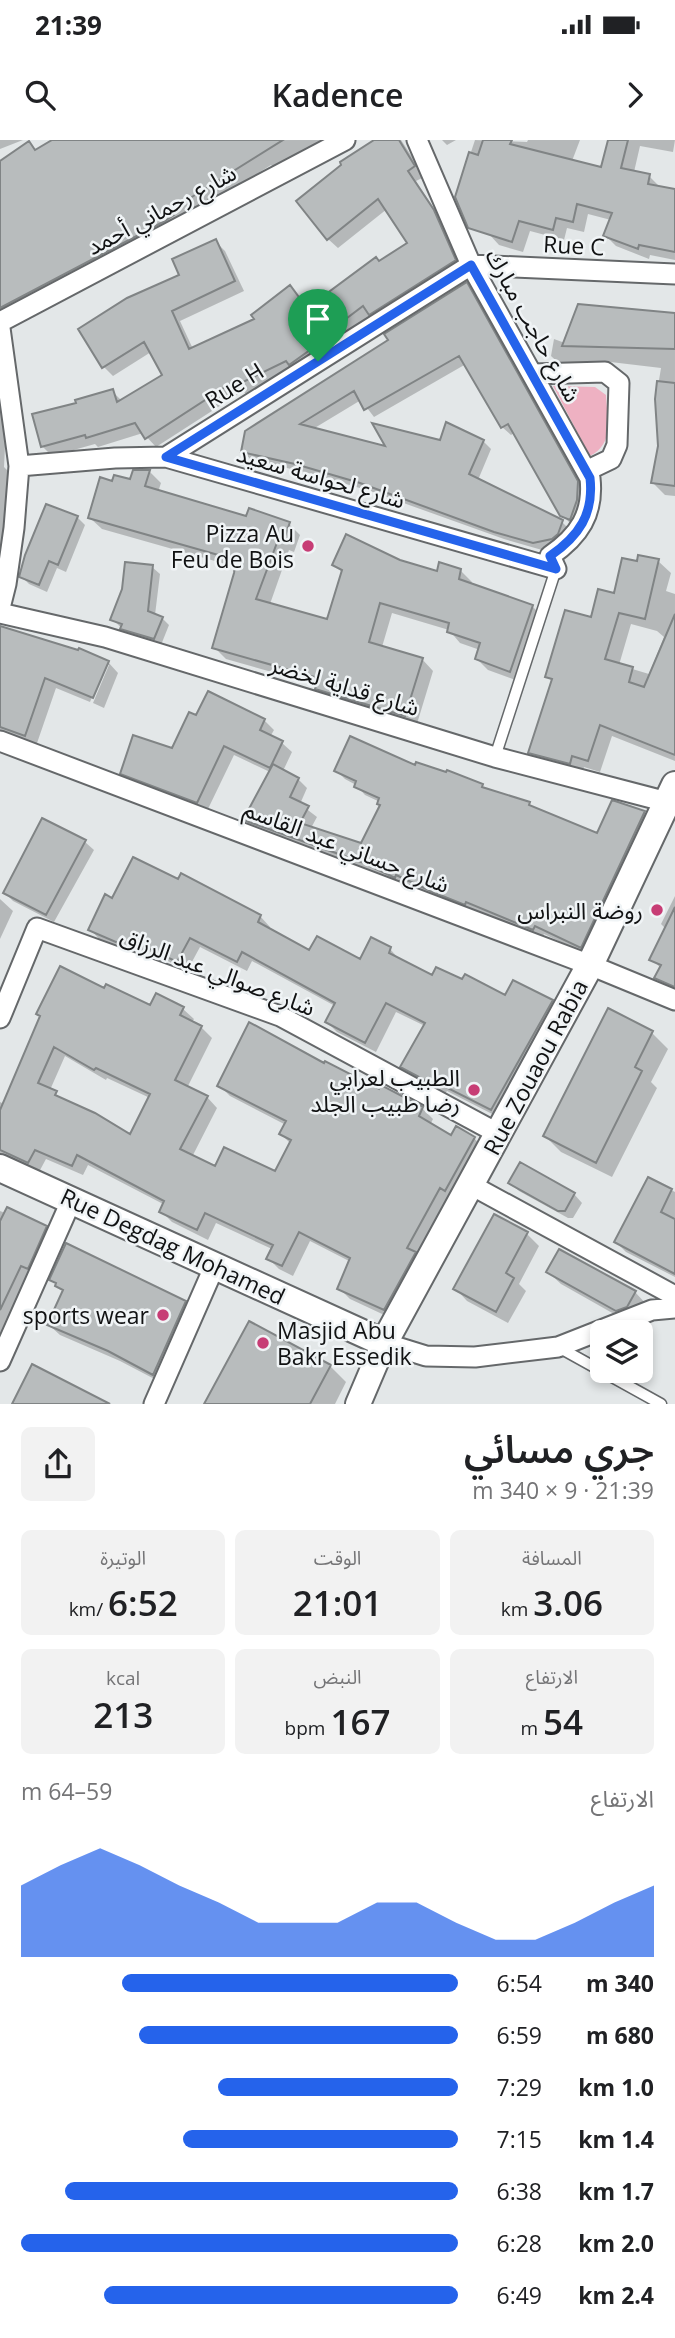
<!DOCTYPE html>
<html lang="ar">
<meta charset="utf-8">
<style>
body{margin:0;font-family:"Open Sans","Noto Sans Arabic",sans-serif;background:#f2f2f2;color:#202124;direction:rtl;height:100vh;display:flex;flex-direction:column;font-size:26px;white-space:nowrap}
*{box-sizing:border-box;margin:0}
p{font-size:23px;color:#757577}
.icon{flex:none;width:38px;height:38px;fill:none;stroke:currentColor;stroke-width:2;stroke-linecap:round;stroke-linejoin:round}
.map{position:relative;height:1264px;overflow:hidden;direction:ltr}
.drawer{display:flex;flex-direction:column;background:#fff;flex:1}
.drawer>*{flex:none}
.controls{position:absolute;left:590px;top:1180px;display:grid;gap:14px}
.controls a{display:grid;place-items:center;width:63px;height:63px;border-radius:10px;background:#fff;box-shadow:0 4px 10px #0003;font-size:35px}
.pin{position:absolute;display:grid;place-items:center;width:60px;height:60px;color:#fff;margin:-72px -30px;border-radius:50% 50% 50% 0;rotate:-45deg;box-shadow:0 0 7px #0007}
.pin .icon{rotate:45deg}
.round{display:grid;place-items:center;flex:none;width:74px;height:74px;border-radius:10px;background:#f2f2f2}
.overview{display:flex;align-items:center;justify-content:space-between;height:119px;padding:0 21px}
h1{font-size:38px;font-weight:600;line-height:52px}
.stats{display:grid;grid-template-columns:repeat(3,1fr);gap:10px;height:119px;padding:7px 21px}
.stats div{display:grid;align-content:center;border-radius:10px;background:#f2f2f2;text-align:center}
.stats b{font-size:35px;font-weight:600}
.stats small{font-size:19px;font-weight:400}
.stats p{font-size:19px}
.chart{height:196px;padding:14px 21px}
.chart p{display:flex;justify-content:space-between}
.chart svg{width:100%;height:126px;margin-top:7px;fill:#2563eb;opacity:.7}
ul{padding:0 21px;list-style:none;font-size:23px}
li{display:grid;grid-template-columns:112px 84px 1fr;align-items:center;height:52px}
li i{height:18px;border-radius:9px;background:#2563eb}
.status{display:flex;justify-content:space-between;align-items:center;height:49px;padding:0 35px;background:#fff;direction:ltr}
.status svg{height:19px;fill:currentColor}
header{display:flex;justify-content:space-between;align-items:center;height:91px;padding:0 21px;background:#fff;font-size:32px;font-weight:600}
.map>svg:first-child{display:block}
.green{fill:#eeb1c2}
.shadow{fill:#0003;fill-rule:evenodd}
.building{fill:#b8bcbd;stroke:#808485;stroke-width:2;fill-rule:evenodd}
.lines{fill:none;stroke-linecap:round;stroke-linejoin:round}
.service-casing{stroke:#65686a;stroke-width:13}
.minor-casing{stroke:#65686a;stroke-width:23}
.tertiary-casing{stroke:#65686a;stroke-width:28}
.secondary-casing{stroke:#65686a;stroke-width:30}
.service{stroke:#fff;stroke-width:10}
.minor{stroke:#fff;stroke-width:19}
.tertiary{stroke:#fff;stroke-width:24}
.secondary{stroke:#fff;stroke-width:26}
.route-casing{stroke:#fff;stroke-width:14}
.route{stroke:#2563eb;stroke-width:9}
.poi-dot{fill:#c73d75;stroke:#f0f4f6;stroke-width:2.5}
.labels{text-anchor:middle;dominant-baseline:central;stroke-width:5;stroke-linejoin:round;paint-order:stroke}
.street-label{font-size:23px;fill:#111213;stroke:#f0f4f6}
.poi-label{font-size:23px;fill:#111213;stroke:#f0f4f6;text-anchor:end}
</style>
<div class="status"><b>21:39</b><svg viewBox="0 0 49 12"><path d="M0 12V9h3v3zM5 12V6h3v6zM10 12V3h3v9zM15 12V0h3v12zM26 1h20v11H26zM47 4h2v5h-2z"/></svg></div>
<header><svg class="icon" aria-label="forward" viewBox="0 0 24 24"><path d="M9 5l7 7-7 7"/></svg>Kadence<svg class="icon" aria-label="search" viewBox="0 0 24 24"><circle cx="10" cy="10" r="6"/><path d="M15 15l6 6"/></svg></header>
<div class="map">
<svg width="675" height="1264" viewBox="0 0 675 1264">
<rect width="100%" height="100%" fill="#e3e7e8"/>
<path class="green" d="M 553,246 L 595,247 L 606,255 C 607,279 615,303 590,316 Z"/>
<path class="shadow" d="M 0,0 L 23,0 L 0,9 Z
M 56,0 L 337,0 L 321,10 L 315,4 L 276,30 L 271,25 L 181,82 L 0,174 L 0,24 L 36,11 Z
M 377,0 L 401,0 L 422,32 L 422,38 L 416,41 L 443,82 L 464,130 L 296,230 L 246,254 L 243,251 L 156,307 L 143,293 L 98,307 L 95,304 L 52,316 L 42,306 L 78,264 L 112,251 L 122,261 L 164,236 L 151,212 L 113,236 L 104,227 L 181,136 L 215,101 L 225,111 L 244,151 L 180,181 L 193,209 L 256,179 L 290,148 L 308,169 L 410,104 L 387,69 L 338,108 L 328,99 Z
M 442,0 L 456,0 L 447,5 Z
M 475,0 L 527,2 L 528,0 L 580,0 L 572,21 L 602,29 L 610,0 L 675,0 L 673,12 L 640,6 L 634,32 L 649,36 L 660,47 L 675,51 L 675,120 L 650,115 L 649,119 L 616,106 L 605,95 L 611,80 L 588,74 L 584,92 L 567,88 L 564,100 L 530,91 L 523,112 L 499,105 L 488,93 L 461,42 Z
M 466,144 L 475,153 L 585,351 L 585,369 L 571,384 L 562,375 L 514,293 L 511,295 L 502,287 L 466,224 L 374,277 L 361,260 L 313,289 L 388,309 L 441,302 L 483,301 L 491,309 L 478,340 L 562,382 L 570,390 L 561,407 L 542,410 L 504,399 L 370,351 L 305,332 L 251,320 L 243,311 Z
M 675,174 L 675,356 L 665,355 L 653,343 L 659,306 L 656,258 L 661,228 L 602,221 L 600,232 L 564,228 L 551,216 L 554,199 L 565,203 Z
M 0,221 L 8,246 L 4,327 L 19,342 L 0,455 Z
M 149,331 L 161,343 L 158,352 L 248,378 L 289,384 L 300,395 L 294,412 L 289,410 L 270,464 L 328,482 L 343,433 L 334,425 L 400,422 L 438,433 L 461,431 L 472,442 L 471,445 L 532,466 L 544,478 L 521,542 L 488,530 L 477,519 L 480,510 L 460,503 L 449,490 L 392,473 L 382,507 L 422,519 L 433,531 L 416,587 L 328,560 L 317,548 L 318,545 L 226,519 L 214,507 L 236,427 L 102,389 L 90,378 L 114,343 L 131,342 Z
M 77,377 L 85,385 L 66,432 L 57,428 L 47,452 L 29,444 L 21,436 Z
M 658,421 L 671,433 L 666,451 L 675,454 L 675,621 L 612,596 L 600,632 L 584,627 L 582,635 L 542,625 L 530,612 L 553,542 L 547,536 L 638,423 ZM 631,484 L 657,491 L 664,497 L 649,534 L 619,525 Z
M 152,427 L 160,434 L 155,475 L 162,478 L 169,485 L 161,505 L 130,496 L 112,479 Z
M 3,488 L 108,522 L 118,533 L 104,568 L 93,563 L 109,525 L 105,525 L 90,562 L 56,548 L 36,606 L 0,593 L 0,495 Z
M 197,577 L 264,580 L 274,590 L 270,597 L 282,603 L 292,612 L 283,631 L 298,639 L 307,648 L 300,664 L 317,677 L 311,688 L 361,706 L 381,665 L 380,662 L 365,655 L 356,645 L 345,639 L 336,630 L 416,628 L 482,646 L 487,651 L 529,664 L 533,668 L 597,695 L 613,662 L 644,672 L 654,681 L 590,816 L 544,794 L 542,798 L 476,770 L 475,773 L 446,762 L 406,742 L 404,746 L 375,732 L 254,689 L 245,680 L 270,632 L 234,615 L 207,671 L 132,643 L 122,633 L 173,611 Z
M 43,680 L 85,702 L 94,710 L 54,782 L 13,761 L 5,753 Z
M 675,756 L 675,850 L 665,846 L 656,838 L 661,828 L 651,819 L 666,789 L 661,784 Z
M 0,759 L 13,771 L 0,799 Z
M 113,760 L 260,776 L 270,787 L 269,790 L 310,812 L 361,822 L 390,809 L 400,820 L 433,837 L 506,857 L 552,861 L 562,871 L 502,979 L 447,951 L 445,954 L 412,936 L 402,926 L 425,886 L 396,872 L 376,912 L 337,892 L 327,882 L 335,866 L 252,821 L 247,831 L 200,807 L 187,831 L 147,810 L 143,819 L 127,813 L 100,800 L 90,789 Z
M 105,850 L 151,868 L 183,869 L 194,879 L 192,882 L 201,887 L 212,898 L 187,948 L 207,957 L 217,968 L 192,1017 L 216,1029 L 276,1034 L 291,1004 L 281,994 L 286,985 L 230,956 L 219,945 L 324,926 L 422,968 L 433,979 L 430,985 L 452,997 L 474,998 L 484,1009 L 395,1180 L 350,1159 L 339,1148 L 351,1122 L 310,1101 L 293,1136 L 279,1129 L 268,1118 L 272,1109 L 216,1083 L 208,1100 L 172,1082 L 161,1071 L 165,1065 L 88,1025 L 83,1035 L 46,1019 L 39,1032 L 0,1014 L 0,962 L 4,964 L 42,877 ZM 65,916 L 106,940 L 107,938 L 150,958 L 130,997 L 65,962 L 50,950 Z
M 609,871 L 652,893 L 668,909 L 651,942 L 657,948 L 612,1037 L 561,1012 L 545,996 Z
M 649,1039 L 675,1052 L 675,1137 L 626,1112 L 616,1102 Z
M 510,1043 L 574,1054 L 582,1063 L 573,1078 L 568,1078 L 519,1051 Z
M 0,1071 L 46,1088 L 58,1100 L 0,1202 Z
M 527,1094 L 539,1106 L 519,1144 L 526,1151 L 508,1183 L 467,1161 L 455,1148 Z
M 548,1132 L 635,1152 L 647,1165 L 630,1183 L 561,1144 Z
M 52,1139 L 185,1162 L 195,1172 L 164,1244 L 120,1221 L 60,1195 L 49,1185 L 63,1152 Z
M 330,1226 L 346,1242 L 335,1264 L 206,1264 Z"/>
<path class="building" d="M 52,0 L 283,0 L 171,70 L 174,75 L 165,81 L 0,168 L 0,21 L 29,1 L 35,10 Z
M 374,0 L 399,0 L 415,26 L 408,31 L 434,70 L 456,120 L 369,175 L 363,166 L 326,194 L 328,197 L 289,225 L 286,221 L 235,246 L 233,242 L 145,299 L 135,283 L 86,298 L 85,295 L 41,307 L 32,274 L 76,263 L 75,260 L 113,249 L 117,262 L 162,235 L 144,202 L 102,228 L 78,189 L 127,158 L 179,135 L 172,119 L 216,99 L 235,141 L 172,171 L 189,209 L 254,179 L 251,175 L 290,145 L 307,168 L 376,117 L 379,121 L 407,103 L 378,59 L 327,100 L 296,61 L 341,25 L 340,22 Z
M 483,0 L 512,0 L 510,4 L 601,27 L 608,0 L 628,0 L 621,28 L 650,34 L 648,44 L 675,49 L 675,112 L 639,105 L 638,109 L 603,96 L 612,73 L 577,64 L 573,82 L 556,78 L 553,90 L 519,81 L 512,102 L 468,88 L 455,57 L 469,12 L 478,15 Z
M 467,142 L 578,341 L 577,360 L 570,380 L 560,376 L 508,284 L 501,288 L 459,216 L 364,270 L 354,251 L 300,284 L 385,306 L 372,283 L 440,300 L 446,282 L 484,300 L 469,334 L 563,380 L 558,394 L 552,399 L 533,403 L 494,392 L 360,343 L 295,324 L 241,312 L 245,291 L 388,200 L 384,194 Z
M 578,164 L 675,173 L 675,209 L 562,206 Z
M 657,241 L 675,243 L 675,346 L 651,343 L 658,306 L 655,259 Z
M 133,330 L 150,330 L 145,346 L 246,376 L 249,368 L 290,382 L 283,402 L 278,400 L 256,459 L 327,479 L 342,430 L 332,425 L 346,394 L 400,420 L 437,431 L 439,422 L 461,429 L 459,439 L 533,465 L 510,532 L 475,519 L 480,503 L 447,492 L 449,483 L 380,463 L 369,502 L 423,518 L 405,576 L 315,549 L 318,538 L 212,508 L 234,433 L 236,420 L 88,378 L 100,337 L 112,341 L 114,335 L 130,339 Z
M 46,364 L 78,376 L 58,425 L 49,421 L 39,445 L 19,437 L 25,415 Z
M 638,415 L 659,419 L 645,479 L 619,473 L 605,519 L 633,527 L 629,542 L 644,547 L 675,474 L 675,615 L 600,585 L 588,621 L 572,616 L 570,624 L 528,613 L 552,539 L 545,537 L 565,470 L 591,477 L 598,449 L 614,453 L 622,418 L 637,421 Z
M 125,422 L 153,425 L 148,471 L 163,477 L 154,499 L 120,489 L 122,484 L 110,480 L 122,449 Z
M 0,486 L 78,510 L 79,508 L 109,521 L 93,558 L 45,538 L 25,596 L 0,587 Z
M 208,551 L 265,579 L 260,590 L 283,601 L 270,628 L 224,606 L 197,663 L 120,634 L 133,595 L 172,608 L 189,572 L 196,575 Z
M 350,596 L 415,625 L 416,622 L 446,632 L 447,630 L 483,644 L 482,647 L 530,662 L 529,665 L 597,693 L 612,660 L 645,671 L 581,808 L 535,786 L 533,790 L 466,762 L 465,765 L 435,753 L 396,735 L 395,738 L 364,723 L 243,680 L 273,624 L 299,638 L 290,657 L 309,666 L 300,683 L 361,703 L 380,665 L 377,664 L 379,658 L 354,647 L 356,641 L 334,631 Z
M 42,678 L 86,700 L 46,775 L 3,753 Z
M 133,717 L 178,739 L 181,733 L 261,775 L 258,782 L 309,810 L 317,796 L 360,819 L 371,797 L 391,807 L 389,813 L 432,835 L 436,827 L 462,839 L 465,834 L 505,855 L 513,840 L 553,860 L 491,970 L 436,942 L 434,945 L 400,927 L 425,883 L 386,863 L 365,903 L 325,882 L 335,863 L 242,812 L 237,822 L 190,798 L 177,822 L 136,802 L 132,809 L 88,790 L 105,754 L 112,758 Z
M 675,767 L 675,847 L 654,838 L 661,825 L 649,820 Z
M 60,826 L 104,848 L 106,844 L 150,865 L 156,853 L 184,867 L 180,875 L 202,886 L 175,940 L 208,956 L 180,1009 L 215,1026 L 224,1007 L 275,1031 L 291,1000 L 279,994 L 286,981 L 217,946 L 249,882 L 324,923 L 325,921 L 379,949 L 381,945 L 423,967 L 419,976 L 451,995 L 456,986 L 475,997 L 445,1051 L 440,1048 L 407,1108 L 416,1112 L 384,1170 L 337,1149 L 350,1118 L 299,1092 L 282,1126 L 266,1119 L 273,1105 L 205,1073 L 197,1090 L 159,1072 L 164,1061 L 77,1015 L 72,1026 L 35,1010 L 28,1023 L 0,1010 L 0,970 L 40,876 L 36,874 ZM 54,907 L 94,930 L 96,928 L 150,954 L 130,994 L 95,973 L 55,955 L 57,951 L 38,943 Z
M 608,868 L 653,891 L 635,927 L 642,931 L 596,1023 L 543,996 Z
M 520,1022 L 575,1053 L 565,1071 L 558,1071 L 508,1043 Z
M 648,1037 L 672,1049 L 661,1072 L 675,1079 L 675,1134 L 614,1102 Z
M 7,1067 L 47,1086 L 28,1129 L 21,1126 L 0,1170 L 0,1081 Z
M 494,1074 L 528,1092 L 506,1133 L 514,1138 L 496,1172 L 453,1149 Z
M 66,1103 L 186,1161 L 153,1235 L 108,1211 L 47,1185 L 63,1150 L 55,1146 L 56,1143 L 49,1140 Z
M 559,1109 L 636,1151 L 627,1167 L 616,1171 L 546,1132 Z
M 249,1181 L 331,1225 L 310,1264 L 204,1264 Z
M 32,1224 L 110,1264 L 12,1264 Z"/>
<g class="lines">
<g class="service-casing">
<path id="service" d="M 495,617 L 556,429
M 560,1208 L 661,1264"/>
</g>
<g class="minor-casing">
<path id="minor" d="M 0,182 L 345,0
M 0,188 L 19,326 L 14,388 L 6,444 L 0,468
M 533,234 L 605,232 L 619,243 L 617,305 L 611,319 L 586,331
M 166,317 L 471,125 L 675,134
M 19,326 L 115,318 L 166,317 L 556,429 L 550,416 C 579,396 594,374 590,338 L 471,125 L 417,0
M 0,473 L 105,497 L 495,617 L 675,664
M 0,601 L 590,825 L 675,860
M 0,878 L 37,788 L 280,876 L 499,994
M 471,1045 L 675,1156
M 384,1203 L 426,1216 L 475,1217 L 558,1207 L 652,1170 L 675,1168
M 0,1221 L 72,1059
M 154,1264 L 215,1125"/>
</g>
<g class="tertiary-casing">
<path id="tertiary" d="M 358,1264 L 384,1203"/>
</g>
<g class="secondary-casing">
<path id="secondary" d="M 0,1028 L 384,1203 L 590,825 L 675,645"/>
</g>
<use href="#service" class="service"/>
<use href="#minor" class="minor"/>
<use href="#tertiary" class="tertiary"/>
<use href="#secondary" class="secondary"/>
</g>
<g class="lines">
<g class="route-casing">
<path id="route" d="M 471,125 L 590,338 C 594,374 579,396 550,416 L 556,429 L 166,317 Z"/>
</g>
<use href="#route" class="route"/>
</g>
<g class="poi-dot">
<circle cx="308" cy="406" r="7"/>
<circle cx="657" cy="770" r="7"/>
<circle cx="474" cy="950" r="7"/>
<circle cx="163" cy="1175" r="7"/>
<circle cx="263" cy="1203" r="7"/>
</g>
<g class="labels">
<g class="street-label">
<text transform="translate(161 69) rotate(-28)">شارع رحماني أحمد</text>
<text transform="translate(574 105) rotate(3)">Rue C</text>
<text transform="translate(534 185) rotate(61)">شارع حاجب مبارك</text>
<text transform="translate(234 245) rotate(-32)">Rue H</text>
<text transform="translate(321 336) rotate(16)">شارع لحواسة سعيد</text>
<text transform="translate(345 545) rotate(17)">شارع قداية لخضر</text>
<text transform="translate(347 706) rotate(21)">شارع حساني عبد القاسم</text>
<text transform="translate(218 831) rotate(21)">شارع صوالي عبد الرزاق</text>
<text transform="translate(535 927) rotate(-62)">Rue Zouaou Rabia</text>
<text transform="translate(173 1106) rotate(25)">Rue Degdag Mohamed</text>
</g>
<g class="poi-label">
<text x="294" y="393">Pizza Au<tspan x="294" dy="26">Feu de Bois</tspan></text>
<text x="643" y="770">روضة النبراس</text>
<text x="460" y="937">الطبيب لعرابي<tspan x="460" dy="26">رضا طبيب الجلد</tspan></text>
<text x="149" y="1175">sports wear</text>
<text x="277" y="1190" text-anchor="start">Masjid Abu<tspan x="277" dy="26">Bakr Essedik</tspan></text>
</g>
</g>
</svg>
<div class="controls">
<a><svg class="icon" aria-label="layers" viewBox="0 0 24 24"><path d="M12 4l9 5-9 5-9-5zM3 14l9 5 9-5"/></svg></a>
</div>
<div class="pin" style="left:318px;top:221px;background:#1e9e55"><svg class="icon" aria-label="arrive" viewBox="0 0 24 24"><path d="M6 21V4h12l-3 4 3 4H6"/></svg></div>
</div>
<section class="drawer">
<div class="overview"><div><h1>جري مسائي</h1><p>21:39 · 9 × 340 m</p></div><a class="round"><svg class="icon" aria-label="share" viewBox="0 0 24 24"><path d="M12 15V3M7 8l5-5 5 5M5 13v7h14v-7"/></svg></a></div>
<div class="stats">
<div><p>المسافة</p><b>3.06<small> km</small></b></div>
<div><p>الوقت</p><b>21:01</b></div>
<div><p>الوتيرة</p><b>6:52<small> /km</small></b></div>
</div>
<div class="stats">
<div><p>الارتفاع</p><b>54<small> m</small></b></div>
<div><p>النبض</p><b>167<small> bpm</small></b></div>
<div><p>kcal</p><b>213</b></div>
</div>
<div class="chart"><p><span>الارتفاع</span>59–64 m</p>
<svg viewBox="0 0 160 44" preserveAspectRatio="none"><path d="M0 44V19L10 12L20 6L30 12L40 19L50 25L60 32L70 32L80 32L90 25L100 25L110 32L120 38L130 38L140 32L150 25L160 19V44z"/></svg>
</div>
<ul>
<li><b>340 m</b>6:54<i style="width:77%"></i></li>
<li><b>680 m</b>6:59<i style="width:73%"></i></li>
<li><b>1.0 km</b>7:29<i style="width:55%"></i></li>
<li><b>1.4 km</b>7:15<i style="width:63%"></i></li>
<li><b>1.7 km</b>6:38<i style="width:90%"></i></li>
<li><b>2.0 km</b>6:28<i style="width:100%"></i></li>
<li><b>2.4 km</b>6:49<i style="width:81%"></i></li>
</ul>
</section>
